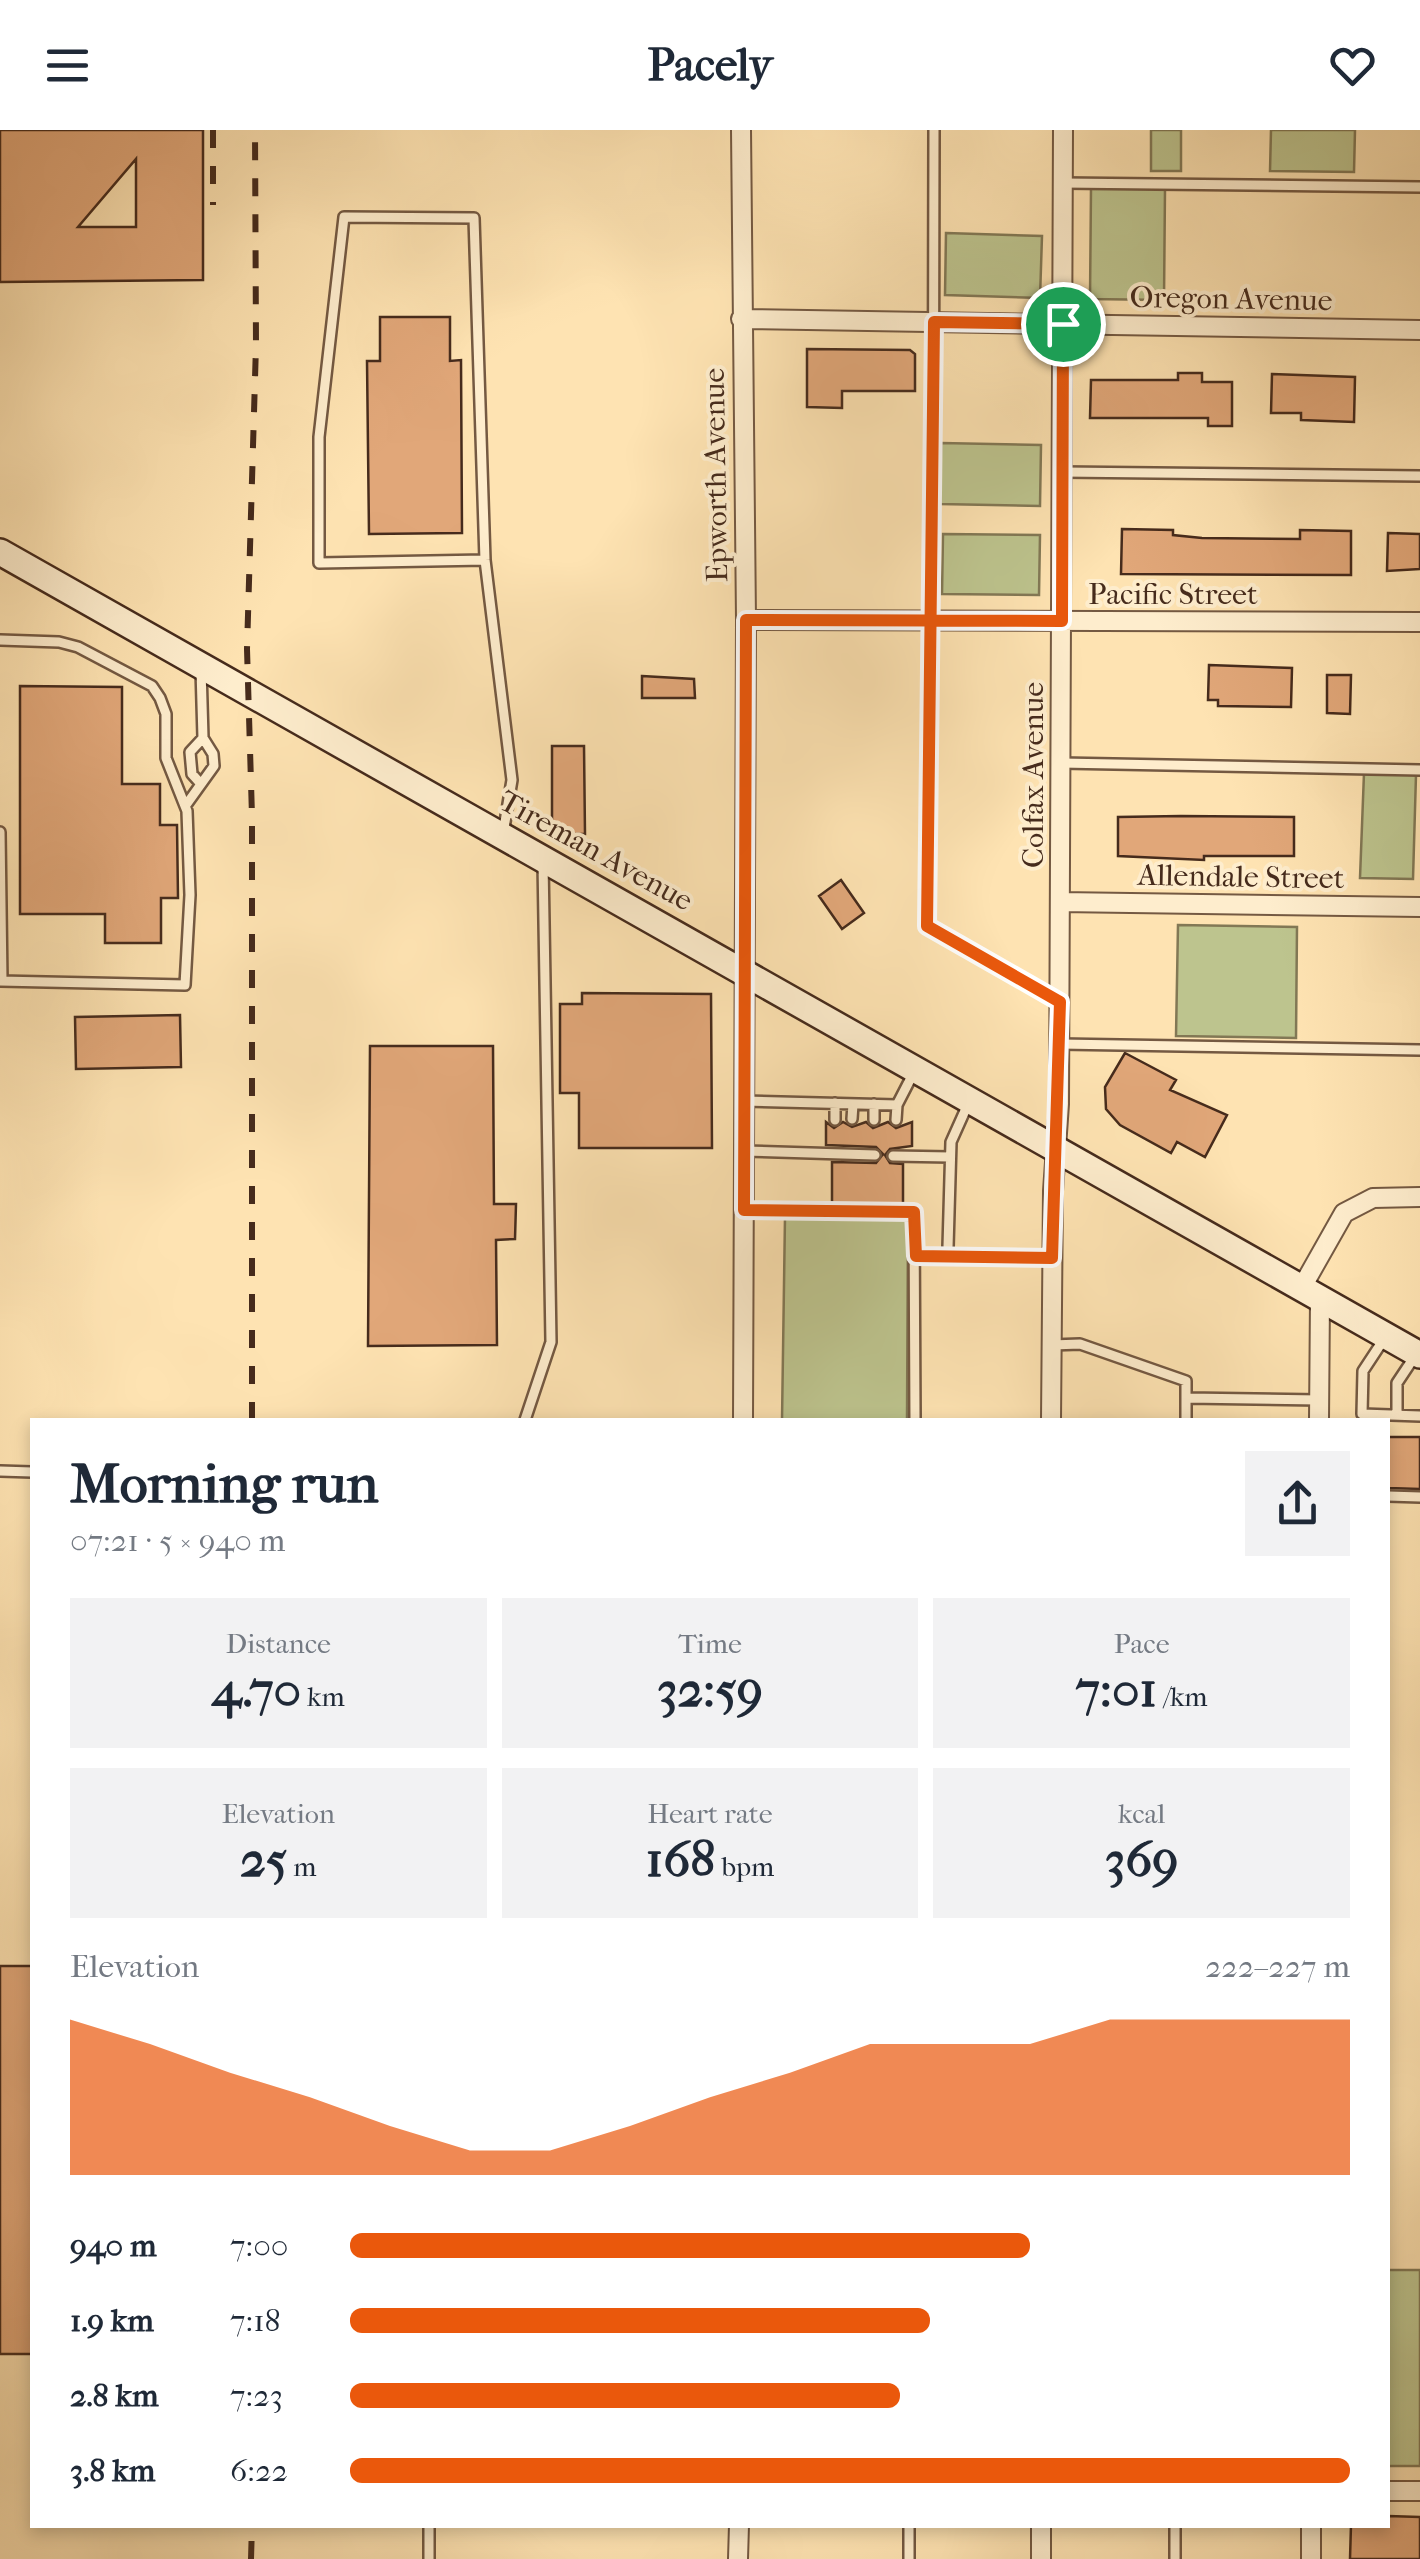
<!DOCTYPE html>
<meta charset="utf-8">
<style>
body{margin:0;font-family:"IM FELL French Canon",serif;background:#f2f2f3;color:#1f2937;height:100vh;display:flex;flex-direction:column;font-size:38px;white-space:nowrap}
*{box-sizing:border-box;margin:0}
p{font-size:32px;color:#747a83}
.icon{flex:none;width:55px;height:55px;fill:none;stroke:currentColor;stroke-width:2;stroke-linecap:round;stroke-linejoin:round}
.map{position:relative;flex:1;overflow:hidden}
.drawer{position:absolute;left:30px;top:1288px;width:1360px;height:1110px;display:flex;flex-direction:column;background:#fff;border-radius:0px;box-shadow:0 5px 15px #0003}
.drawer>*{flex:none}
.pin{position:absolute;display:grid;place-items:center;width:85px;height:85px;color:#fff;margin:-42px;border:5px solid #fff;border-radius:50%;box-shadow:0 2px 10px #0007}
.round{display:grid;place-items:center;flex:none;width:105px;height:105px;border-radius:0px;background:#f2f2f3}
.headline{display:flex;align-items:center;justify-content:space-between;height:170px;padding:0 40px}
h1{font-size:55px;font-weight:700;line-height:75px}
.metrics{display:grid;grid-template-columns:repeat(3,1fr);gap:15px;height:170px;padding:10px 40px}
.metrics div{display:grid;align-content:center;border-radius:0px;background:#f2f2f3;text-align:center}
.metrics b{font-size:50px;font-weight:700}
.metrics small{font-size:28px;font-weight:400}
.metrics p{font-size:28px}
.chart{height:280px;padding:20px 40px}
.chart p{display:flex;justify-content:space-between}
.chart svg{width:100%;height:180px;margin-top:10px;fill:#ea580c;opacity:.7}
ul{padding:0 40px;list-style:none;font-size:32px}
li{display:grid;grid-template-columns:160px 120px 1fr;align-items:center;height:75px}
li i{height:25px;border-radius:12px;background:#ea580c}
header{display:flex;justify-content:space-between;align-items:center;height:130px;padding:0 40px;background:#fff;font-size:45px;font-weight:700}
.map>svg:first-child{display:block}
.green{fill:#bdc48e;stroke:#827855;stroke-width:2.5}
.building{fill:#e1a779;stroke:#462b1c;stroke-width:2.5;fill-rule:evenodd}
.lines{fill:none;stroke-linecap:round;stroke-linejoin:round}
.lane-casing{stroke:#745942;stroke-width:14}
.street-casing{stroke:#745942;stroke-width:22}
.secondary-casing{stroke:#462b1c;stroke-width:30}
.lane{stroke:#feedcd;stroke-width:9}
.street{stroke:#feedcd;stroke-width:18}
.secondary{stroke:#feedcd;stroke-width:25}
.rail{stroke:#462b1c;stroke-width:6;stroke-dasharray:18 18;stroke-linecap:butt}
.route-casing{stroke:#fff;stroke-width:20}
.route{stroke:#ea580c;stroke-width:12}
.labels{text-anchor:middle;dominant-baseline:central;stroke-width:8;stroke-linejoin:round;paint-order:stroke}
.street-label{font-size:30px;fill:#462b1c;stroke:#feedcd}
</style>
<header><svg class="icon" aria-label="menu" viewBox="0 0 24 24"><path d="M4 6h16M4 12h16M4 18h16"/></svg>Pacely<svg class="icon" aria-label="heart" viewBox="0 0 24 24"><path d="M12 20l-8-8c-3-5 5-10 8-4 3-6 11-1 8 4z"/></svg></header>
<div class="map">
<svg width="1420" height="2429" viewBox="0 0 1420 2429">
<rect width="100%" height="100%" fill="#fee3b2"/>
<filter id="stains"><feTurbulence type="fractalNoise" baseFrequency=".002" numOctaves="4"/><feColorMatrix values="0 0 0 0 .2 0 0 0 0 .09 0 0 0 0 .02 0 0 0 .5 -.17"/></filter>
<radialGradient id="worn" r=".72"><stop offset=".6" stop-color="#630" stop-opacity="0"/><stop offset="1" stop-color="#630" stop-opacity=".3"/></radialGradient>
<path class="green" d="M 1151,0 L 1181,0 L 1181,41 L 1151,41 Z
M 1271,0 L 1355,0 L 1354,42 L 1270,41 Z
M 1091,58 L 1165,59 L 1164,170 L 1090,169 Z
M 946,103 L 1042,106 L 1040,168 L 945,165 Z
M 941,313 L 1041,315 L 1040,376 L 940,374 Z
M 943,404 L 1040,405 L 1039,465 L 942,464 Z
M 1364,643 L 1416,645 L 1413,749 L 1360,748 Z
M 1178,795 L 1297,797 L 1296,908 L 1176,906 Z
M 785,1087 L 908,1089 L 907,1290 L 782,1290 Z
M 1388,2140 L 1420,2140 L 1420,2336 L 1388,2336 Z"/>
<path class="building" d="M 0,0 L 203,0 L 203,150 L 0,152 ZM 136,29 L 136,97 L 78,97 Z
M 380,187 L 450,187 L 450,231 L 461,230 L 462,403 L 369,404 L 367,231 L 380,231 Z
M 807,219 L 910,220 L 915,224 L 915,261 L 842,261 L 842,278 L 807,277 Z
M 1178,243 L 1202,243 L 1202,252 L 1232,252 L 1232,296 L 1208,296 L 1208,288 L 1090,288 L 1091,250 L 1178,250 Z
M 1272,244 L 1355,247 L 1354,292 L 1301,290 L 1301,283 L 1271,283 Z
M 1122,399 L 1173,400 L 1173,405 L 1202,408 L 1300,409 L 1300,400 L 1351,401 L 1351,445 L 1121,444 Z
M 1388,403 L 1420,404 L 1420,439 L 1387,441 Z
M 1209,535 L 1292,538 L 1291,577 L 1218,576 L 1218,570 L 1208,570 Z
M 1327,545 L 1351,545 L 1350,584 L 1327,583 Z
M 642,546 L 694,549 L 695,568 L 642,568 Z
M 20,556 L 122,557 L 122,654 L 160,654 L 160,695 L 177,695 L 178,768 L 161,768 L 161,813 L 105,813 L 105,784 L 20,784 Z
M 552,616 L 584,616 L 585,704 L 552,704 Z
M 1181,686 L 1294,687 L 1294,726 L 1204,726 L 1204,730 L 1118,726 L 1118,687 Z
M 841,750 L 864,783 L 842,799 L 819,766 Z
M 582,863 L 711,864 L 712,1018 L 579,1018 L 579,963 L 560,963 L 560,874 L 582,874 Z
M 180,885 L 181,937 L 76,939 L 75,887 Z
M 370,916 L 493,916 L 494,1074 L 516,1074 L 515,1109 L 496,1110 L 497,1215 L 368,1216 Z
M 1125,923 L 1176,950 L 1170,960 L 1227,985 L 1205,1027 L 1177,1012 L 1171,1023 L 1120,995 L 1106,979 L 1105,957 Z
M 826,992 L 834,998 L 843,992 L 852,997 L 866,992 L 873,998 L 888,992 L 896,998 L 912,992 L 912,1016 L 890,1019 L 885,1025 L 890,1033 L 903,1034 L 903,1074 L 832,1073 L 832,1032 L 876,1033 L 883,1024 L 876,1017 L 826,1015 Z
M 1388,1307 L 1420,1307 L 1420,1359 L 1388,1358 Z
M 0,1836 L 32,1836 L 32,2224 L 0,2224 Z
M 1388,2386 L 1420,2387 L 1420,2429 L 1350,2429 L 1351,2395 L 1388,2395 Z"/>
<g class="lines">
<g class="lane-casing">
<path id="lane" d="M 934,0 L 933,491 L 927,796 L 1058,871
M 1063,53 L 1420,57
M 1062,342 L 1420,346
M 485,430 L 319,433 L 319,307 L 344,87 L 474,88 L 485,430 L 512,650 L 503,704
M 0,510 L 59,512 L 78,517 L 152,556 L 160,568 L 166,584 L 166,628 L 187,681 L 190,765 L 185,855 L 0,851
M 1061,633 L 1420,640
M 201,654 L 192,644 L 190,622 L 203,608
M 186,675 L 214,636 L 213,624 L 203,608 L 201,539
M 0,702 L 2,851
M 1060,914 L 1420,920
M 744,971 L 897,975
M 852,989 L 853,974
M 835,990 L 835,973
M 874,990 L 874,974
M 896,990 L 897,975 L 914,942
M 744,1021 L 875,1025
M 893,1026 L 950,1027
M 744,1080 L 914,1083 L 915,1290
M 948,1117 L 951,1012 L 968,974
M 916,1126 L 1051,1127
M 1386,1206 L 1363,1241 L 1362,1284 L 1420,1286
M 1052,1215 L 1080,1214 L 1186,1251 L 1186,1290
M 1187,1268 L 1319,1270
M 1397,1285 L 1397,1253 L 1415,1226
M 525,1290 L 551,1212 L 543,732
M 0,1341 L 32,1342
M 1388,1366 L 1420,1367
M 1175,2395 L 1175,2429
M 429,2429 L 429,2395
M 909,2429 L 909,2395"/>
</g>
<g class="street-casing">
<path id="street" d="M 741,0 L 746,490 L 743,1290
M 741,189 L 1420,200
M 746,490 L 1420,492
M 1060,772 L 1420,777
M 1301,1159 L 1344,1083 L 1373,1068 L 1420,1067
M 1051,1290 L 1053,1061 L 1059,974 L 1063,0
M 1319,1290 L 1320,1169
M 1388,2361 L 1420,2361
M 1311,2395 L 1311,2429
M 738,2429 L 739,2395
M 1041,2429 L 1041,2395"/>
</g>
<g class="secondary-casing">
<path id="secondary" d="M 0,422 L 1420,1225"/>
</g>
<use href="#lane" class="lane"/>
<use href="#street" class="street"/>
<use href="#secondary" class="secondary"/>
<path class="rail" d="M 213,0 L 213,75
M 252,1290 L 252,686 L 247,519 L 256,215 L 255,0
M 251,2429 L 252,2395"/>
</g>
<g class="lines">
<g class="route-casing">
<path id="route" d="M 1063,194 L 1062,491 C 956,491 851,490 746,490 L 744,1080 L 914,1082 L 916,1126 L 1052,1128 L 1060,872 L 927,796 L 934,192 L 1063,194"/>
</g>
<use href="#route" class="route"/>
</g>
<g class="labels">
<g class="street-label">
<text transform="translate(1231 169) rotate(1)">Oregon Avenue</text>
<text transform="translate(716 345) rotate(-91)">Epworth Avenue</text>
<text x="1173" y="464">Pacific Street</text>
<text transform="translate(1033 645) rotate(-90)">Colfax Avenue</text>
<text transform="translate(596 721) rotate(29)">Tireman Avenue</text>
<text transform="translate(1241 747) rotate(1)">Allendale Street</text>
</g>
</g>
<rect width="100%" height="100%" filter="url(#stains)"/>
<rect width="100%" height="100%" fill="url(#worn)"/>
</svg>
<div class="pin" style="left:1063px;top:194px;background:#1e9e55"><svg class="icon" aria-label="arrive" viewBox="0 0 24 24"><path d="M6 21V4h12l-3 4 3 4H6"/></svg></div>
<section class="drawer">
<div class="headline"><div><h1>Morning run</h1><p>07:21 · 5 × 940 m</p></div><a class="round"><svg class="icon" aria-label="share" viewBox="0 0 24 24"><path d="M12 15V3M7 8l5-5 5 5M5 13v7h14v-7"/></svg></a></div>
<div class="metrics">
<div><p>Distance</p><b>4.70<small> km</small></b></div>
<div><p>Time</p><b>32:59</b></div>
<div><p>Pace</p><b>7:01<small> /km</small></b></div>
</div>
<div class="metrics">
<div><p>Elevation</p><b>25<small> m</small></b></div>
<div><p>Heart rate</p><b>168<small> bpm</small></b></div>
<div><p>kcal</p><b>369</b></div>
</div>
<div class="chart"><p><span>Elevation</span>222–227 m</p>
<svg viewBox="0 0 160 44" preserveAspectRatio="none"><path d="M0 44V6L10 12L20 19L30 25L40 32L50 38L60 38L70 32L80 25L90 19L100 12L110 12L120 12L130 6L140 6L150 6L160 6V44z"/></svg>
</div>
<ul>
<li><b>940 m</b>7:00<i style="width:68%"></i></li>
<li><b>1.9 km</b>7:18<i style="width:58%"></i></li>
<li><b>2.8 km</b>7:23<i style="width:55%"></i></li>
<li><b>3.8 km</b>6:22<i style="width:100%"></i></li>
</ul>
</section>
</div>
